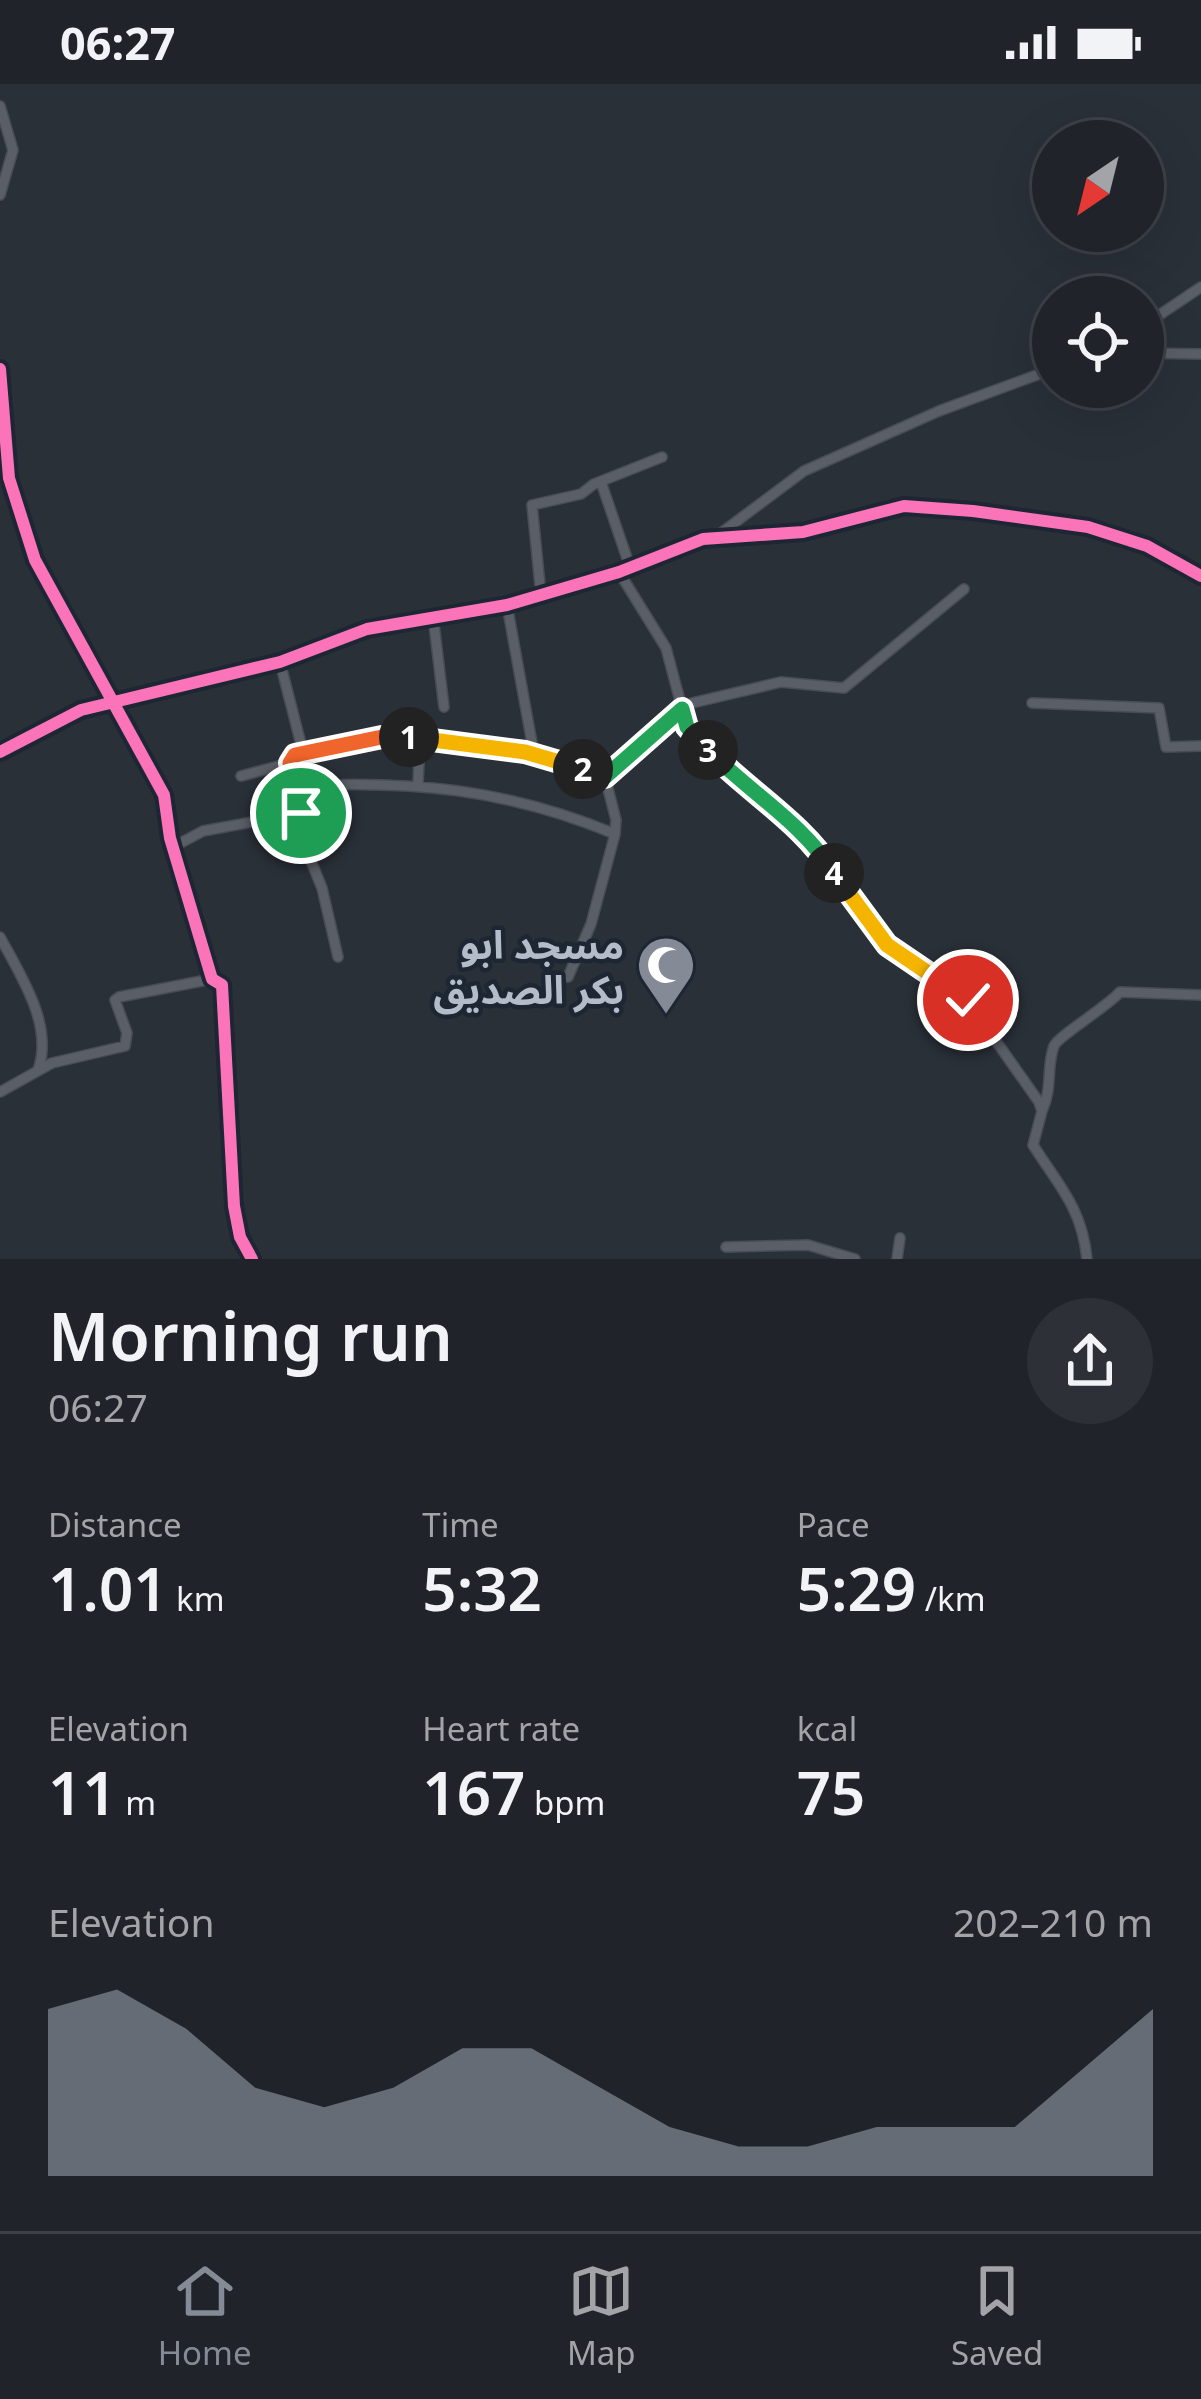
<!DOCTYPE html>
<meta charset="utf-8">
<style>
body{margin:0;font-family:"Noto Sans","Noto Sans Arabic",sans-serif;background:#2d3036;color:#f1f3f6;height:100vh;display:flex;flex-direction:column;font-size:45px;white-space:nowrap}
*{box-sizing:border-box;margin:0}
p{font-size:39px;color:#a2a4a8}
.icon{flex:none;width:66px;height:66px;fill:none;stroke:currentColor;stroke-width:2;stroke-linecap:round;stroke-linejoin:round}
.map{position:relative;height:1175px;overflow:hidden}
.drawer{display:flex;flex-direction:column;background:#20242a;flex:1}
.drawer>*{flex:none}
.needle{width:78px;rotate:215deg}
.tools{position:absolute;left:1032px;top:36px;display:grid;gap:24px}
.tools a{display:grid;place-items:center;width:132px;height:132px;border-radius:50%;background:#20242a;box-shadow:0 12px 48px #0002,0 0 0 3px #3d4147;font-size:60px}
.pin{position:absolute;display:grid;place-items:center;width:102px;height:102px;color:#fff;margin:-51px;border:6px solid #fff;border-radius:50%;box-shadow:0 3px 12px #0007}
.km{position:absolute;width:60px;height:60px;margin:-30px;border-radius:50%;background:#222;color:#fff;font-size:33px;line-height:60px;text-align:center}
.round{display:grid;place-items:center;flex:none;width:126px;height:126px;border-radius:63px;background:#2d3036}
.headline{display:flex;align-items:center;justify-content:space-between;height:204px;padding:0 48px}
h1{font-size:66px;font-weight:600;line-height:90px}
.stats{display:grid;grid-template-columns:repeat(3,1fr);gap:18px;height:204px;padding:12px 48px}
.stats div{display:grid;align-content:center}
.stats b{font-size:60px;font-weight:600}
.stats small{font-size:33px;font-weight:400}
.stats p{font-size:33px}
.chart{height:336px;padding:24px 48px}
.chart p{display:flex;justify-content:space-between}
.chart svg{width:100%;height:216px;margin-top:12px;fill:#848b96;opacity:.7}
.status{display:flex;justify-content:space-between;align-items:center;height:84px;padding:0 60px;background:#20242a;direction:ltr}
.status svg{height:33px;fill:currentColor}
.tab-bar{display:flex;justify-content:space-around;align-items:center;height:168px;border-top:3px solid #3d4147;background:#20242a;font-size:33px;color:#a2a4a8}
.tab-bar a{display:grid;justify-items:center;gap:6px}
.tab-bar .on{color:#848b96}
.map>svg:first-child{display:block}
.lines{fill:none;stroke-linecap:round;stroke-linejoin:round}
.minor-casing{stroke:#484c53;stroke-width:12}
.minor{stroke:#5a5e66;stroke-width:9}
.cycleway-casing{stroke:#1d2633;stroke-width:20}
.cycleway{stroke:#fb73b8;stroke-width:12}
.split-1-casing{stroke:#fff;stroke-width:24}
.split-2-casing{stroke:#fff;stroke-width:24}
.split-3-casing{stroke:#fff;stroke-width:24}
.split-4-casing{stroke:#fff;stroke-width:24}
.split-5-casing{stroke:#fff;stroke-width:24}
.split-1{stroke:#f0652b;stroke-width:15}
.split-2{stroke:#f5b400;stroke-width:15}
.split-3{stroke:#22a559;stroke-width:15}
.split-4{stroke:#22a559;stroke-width:15}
.split-5{stroke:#f5b400;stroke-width:15}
.labels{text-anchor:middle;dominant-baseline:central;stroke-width:9;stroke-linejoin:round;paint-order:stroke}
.poi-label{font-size:39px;font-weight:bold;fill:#b4bcc9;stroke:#1d2633;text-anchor:end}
</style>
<div class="status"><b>06:27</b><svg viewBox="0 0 49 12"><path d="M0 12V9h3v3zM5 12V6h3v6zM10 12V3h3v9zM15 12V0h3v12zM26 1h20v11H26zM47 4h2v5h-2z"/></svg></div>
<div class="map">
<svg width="1201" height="1175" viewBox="0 0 1201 1175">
<rect width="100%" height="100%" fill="#2a3038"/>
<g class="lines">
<g class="minor-casing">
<path id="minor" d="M 0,22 L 13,66 L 0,111
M 1143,242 L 1201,203
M 1143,269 L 1201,270
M 0,285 L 9,394 L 35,476 L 164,711 L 170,754 L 212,895 L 222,901 L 234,1122 L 240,1153 L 252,1175
M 601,398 L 630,483
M 717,452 L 804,387 L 939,327 L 1053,285
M 619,488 L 666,564 L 687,643 L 738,698 L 803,750 L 887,861 L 967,916 L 1039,1018 L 1042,1027 L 1033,1061 C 1059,1102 1082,1124 1087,1175
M 541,511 L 532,421 L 581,410 L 594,400 L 662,373
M 507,521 L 534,670
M 433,532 L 444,623
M 280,578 L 303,668 L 290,679 L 309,772 L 322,804 L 338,873
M 1032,619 L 1159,624 L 1166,663 L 1201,662
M 0,668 L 81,626 L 280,578 L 367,545 L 507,521 L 619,488 L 703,455 L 803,448 L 904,422 L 973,427 L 1088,443 L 1147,462 L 1201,492
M 303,668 C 409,643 504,657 605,693
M 241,692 L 290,679
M 418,700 L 420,653
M 296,702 C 411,696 507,705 615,750
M 173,763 L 203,747 L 301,729
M 0,853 C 21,892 54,942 38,986
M 568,893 L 591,840 L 615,750 L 616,736 L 605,693 L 692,619 L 781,598 L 844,604 L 964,505
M 0,1008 L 52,979 L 125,962 L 127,949 L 115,916 L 119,913 L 212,895
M 1042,1027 C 1053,1003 1046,983 1054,962 C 1058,952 1107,923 1120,908 L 1201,911
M 726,1163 L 808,1161 L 855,1175
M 897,1175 L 900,1154"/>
</g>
<use href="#minor" class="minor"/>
<g class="cycleway-casing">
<path id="cycleway" d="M 0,285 L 9,394 L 35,476 L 164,711 L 170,754 L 212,895 L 222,901 L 234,1122 L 240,1153 L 252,1175
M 0,668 L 81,626 L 280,578 L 367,545 L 507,521 L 619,488 L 703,455 L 803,448 L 904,422 L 973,427 L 1088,443 L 1147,462 L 1201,492"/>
</g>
<use href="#cycleway" class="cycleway"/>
</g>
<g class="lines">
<g class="split-1-casing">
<path id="split-1" d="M 301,729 L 290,679 L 295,671 L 382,653 L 409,653"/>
</g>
<g class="split-2-casing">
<path id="split-2" d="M 409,653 L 525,668 L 583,685"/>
</g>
<g class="split-3-casing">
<path id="split-3" d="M 583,685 L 605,693 L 682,625 L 687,643 L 708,666"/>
</g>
<g class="split-4-casing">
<path id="split-4" d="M 708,666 C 749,708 803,739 834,789"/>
</g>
<g class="split-5-casing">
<path id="split-5" d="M 834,789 L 887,861 L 968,916"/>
</g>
<use href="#split-1" class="split-1"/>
<use href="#split-2" class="split-2"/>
<use href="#split-3" class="split-3"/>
<use href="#split-4" class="split-4"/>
<use href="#split-5" class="split-5"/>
</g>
<defs>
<g id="mosque-pin" transform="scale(3)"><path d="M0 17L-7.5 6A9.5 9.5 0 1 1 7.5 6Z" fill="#848b96" stroke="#1d2633"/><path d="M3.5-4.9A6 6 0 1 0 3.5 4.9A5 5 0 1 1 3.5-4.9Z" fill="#fff"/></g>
</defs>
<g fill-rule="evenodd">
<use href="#mosque-pin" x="666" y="881"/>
</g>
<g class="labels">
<g class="poi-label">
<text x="624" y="859">مسجد ابو<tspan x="624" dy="45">بكر الصديق</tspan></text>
</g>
</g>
</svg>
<div class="tools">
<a><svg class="needle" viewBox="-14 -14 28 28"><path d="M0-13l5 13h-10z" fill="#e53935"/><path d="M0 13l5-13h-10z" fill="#a2a4a8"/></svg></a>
<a><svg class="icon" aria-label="locate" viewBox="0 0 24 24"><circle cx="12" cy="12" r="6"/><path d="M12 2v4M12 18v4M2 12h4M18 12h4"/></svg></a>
</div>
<div class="pin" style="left:301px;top:729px;background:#1e9e55"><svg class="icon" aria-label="arrive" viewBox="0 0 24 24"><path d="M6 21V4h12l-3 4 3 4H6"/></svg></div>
<div class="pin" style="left:968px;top:916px;background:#d93025"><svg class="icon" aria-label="check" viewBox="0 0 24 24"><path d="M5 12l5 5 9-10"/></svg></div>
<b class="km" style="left:409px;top:653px">1</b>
<b class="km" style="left:583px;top:685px">2</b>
<b class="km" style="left:708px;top:666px">3</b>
<b class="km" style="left:834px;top:789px">4</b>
</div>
<section class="drawer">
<div class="headline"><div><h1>Morning run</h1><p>06:27</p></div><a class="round"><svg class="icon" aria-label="share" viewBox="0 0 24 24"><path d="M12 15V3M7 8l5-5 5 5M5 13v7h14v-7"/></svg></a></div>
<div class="stats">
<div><p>Distance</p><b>1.01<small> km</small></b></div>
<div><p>Time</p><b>5:32</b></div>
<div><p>Pace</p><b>5:29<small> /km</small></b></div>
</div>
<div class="stats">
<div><p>Elevation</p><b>11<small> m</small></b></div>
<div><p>Heart rate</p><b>167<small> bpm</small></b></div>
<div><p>kcal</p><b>75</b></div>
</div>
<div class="chart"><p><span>Elevation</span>202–210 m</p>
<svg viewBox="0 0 160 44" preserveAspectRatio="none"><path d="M0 44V10L10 6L20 14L30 26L40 30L50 26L60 18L70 18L80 26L90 34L100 38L110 38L120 34L130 34L140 34L150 22L160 10V44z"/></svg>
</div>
</section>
<nav class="tab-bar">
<a class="on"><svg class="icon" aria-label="home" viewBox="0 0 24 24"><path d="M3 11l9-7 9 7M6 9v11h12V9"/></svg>Home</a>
<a><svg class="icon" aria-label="map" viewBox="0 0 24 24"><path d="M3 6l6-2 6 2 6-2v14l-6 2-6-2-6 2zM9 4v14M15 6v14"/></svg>Map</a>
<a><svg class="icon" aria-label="saved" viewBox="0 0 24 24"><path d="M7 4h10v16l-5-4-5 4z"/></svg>Saved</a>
</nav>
